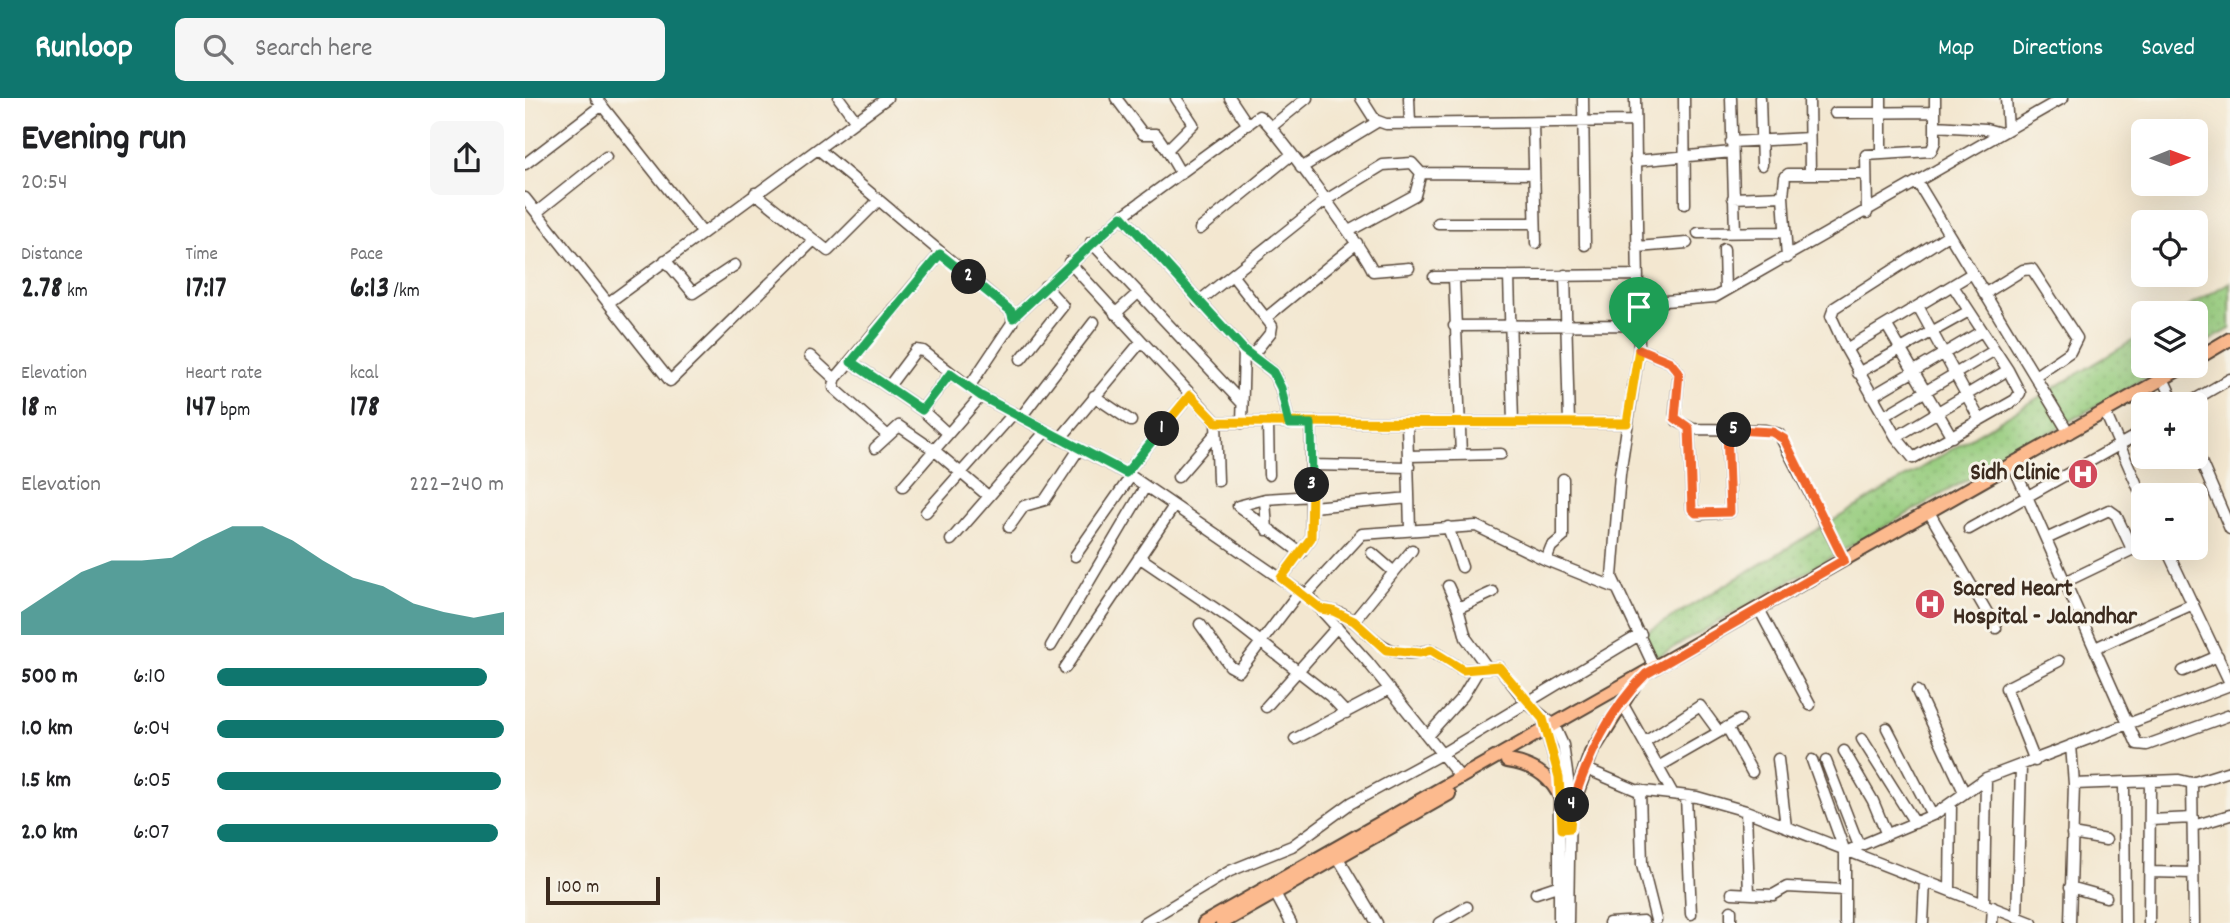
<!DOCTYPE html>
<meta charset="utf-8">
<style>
body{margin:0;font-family:Dekko,sans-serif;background:#f6f6f6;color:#202124;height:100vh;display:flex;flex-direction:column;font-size:26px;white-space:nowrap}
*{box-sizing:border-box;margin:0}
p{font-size:23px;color:#757577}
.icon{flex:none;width:38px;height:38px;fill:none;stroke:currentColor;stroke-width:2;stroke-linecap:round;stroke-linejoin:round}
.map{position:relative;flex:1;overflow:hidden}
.drawer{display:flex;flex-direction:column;background:#fff;width:525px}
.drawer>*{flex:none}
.needle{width:46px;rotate:89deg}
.controls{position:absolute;left:1606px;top:21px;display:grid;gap:14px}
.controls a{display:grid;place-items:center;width:77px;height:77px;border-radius:10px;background:#fff;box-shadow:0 7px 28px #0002;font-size:35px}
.scale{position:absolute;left:21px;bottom:18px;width:114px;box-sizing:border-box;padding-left:7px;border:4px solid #3b2a1e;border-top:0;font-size:19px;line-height:24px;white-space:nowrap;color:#3b2a1e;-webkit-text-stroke:5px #f7f3e8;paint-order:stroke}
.pin{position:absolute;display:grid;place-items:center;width:60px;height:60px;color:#fff;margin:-72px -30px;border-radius:50% 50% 50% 0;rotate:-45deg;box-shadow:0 0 7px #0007}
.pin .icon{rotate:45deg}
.km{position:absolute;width:35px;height:35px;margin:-18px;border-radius:50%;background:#222;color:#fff;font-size:19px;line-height:35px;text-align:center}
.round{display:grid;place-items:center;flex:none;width:74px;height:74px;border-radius:10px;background:#f6f6f6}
.summary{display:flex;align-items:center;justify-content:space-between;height:119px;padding:0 21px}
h1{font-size:38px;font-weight:700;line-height:52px}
.stats{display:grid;grid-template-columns:repeat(3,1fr);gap:10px;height:119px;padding:7px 21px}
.stats div{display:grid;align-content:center}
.stats b{font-size:30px;font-weight:700}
.stats small{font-size:19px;font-weight:400}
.stats p{font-size:19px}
.chart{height:196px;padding:14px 21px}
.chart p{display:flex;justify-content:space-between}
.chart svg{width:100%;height:126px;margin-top:7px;fill:#0f766e;opacity:.7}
ul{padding:0 21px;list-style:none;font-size:23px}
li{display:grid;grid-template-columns:112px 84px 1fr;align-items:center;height:52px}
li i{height:18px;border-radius:9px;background:#0f766e}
header{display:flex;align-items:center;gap:42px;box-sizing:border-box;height:98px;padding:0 35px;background:#0f766e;color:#fff}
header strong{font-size:33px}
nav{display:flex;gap:38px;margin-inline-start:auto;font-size:24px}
.search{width:490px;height:63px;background:#f6f6f6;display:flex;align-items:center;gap:18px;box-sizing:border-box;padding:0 24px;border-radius:10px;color:#757577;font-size:26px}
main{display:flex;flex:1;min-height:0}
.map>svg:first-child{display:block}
.grass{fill:url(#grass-dots);stroke:#687b4e;stroke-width:2}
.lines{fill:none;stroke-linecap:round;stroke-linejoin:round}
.minor-casing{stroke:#574639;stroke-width:13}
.major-casing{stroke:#574639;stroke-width:16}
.minor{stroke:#fff;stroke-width:10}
.major{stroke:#fcba8e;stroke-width:12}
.split-1-casing{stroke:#fff;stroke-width:14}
.split-2-casing{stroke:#fff;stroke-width:14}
.split-3-casing{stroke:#fff;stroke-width:14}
.split-4-casing{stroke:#fff;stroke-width:14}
.split-5-casing{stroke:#fff;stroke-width:14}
.split-6-casing{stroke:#fff;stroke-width:14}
.split-1{stroke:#f5b400;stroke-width:9}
.split-2{stroke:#22a559;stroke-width:9}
.split-3{stroke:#22a559;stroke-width:9}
.split-4{stroke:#f5b400;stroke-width:9}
.split-5{stroke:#f0652b;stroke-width:9}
.split-6{stroke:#f0652b;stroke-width:9}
.labels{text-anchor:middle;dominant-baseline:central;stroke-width:6;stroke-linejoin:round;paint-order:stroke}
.poi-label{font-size:24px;font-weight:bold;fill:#3b2a1e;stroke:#f7f3e8;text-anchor:end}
</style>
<header>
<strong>Runloop</strong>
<div class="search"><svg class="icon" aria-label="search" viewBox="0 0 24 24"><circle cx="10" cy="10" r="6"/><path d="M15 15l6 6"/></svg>Search here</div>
<nav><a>Map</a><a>Directions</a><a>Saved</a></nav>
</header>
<main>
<section class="drawer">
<div class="summary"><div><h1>Evening run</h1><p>20:54</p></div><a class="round"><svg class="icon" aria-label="share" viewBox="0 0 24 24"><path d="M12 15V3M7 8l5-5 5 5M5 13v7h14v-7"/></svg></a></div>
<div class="stats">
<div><p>Distance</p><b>2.78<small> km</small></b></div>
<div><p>Time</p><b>17:17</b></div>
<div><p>Pace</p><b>6:13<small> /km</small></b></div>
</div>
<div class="stats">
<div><p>Elevation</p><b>18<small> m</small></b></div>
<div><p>Heart rate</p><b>147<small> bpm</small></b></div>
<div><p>kcal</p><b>178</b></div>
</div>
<div class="chart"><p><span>Elevation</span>222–240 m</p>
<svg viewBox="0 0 160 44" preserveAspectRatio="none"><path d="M0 44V36L10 29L20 22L30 18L40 18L50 17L60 11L70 6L80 6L90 11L100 18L110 24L120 27L130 33L140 36L150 38L160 36V44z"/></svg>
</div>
<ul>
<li><b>500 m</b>6:10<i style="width:94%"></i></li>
<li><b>1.0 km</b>6:04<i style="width:100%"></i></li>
<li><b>1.5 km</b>6:05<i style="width:99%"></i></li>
<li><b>2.0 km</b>6:07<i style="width:98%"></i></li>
</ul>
</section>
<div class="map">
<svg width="1705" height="825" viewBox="0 0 1705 825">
<defs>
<pattern id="grass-dots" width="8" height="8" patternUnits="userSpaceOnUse" patternTransform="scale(1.75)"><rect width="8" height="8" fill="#96cc7e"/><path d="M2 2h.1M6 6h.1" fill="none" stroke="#82af6c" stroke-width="1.8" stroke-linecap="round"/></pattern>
</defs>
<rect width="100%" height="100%" fill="#f7f3e8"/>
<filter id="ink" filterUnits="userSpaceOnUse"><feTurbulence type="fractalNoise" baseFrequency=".0143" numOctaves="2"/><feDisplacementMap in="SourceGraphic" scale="14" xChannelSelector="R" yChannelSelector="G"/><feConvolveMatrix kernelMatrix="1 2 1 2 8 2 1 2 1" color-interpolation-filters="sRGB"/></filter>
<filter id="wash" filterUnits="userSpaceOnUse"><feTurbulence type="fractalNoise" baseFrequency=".00686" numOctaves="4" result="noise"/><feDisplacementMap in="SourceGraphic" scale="28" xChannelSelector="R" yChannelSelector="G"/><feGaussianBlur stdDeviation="1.57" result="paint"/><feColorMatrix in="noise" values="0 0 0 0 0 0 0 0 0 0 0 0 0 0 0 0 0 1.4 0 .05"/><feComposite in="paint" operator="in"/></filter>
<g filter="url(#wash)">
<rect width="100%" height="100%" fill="#f3e7d0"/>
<path class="grass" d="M 1705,184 L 1705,231 L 1671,250 L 1671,215 L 1653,215 Z
M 1619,236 L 1619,268 L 1641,268 L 1130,560 L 1119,536 Z"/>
</g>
<g filter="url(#ink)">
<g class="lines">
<g class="minor-casing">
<path id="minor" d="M 71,0 L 177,134
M 314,0 L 331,23
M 591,0 L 618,36 L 631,36 L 642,52
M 651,0 L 668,26 L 642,52 L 656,76
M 705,0 L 723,27
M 836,0 L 850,22 L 861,26 L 1110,23
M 884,0 L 885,26
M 1058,0 L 1060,147
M 1110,0 L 1114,251 L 1095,376 L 1087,479 L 1130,571
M 1159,0 L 1160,106
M 1206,0 L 1210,134
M 1235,0 L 1237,67
M 1284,0 L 1285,76
M 1481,0 L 1483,31
M 1310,15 L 1410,14
M 1008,25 L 1011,145
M 1410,28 L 1461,31 L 1476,35
M 746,29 L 782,0
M 1206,44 L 1284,40
M 293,51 L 488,215 L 487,225 L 444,289
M 1356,54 L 1356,0
M 1110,63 L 1207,54
M 0,66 L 77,7
M 776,70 L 852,24
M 1393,85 L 1544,335
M 230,95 L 303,153 L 353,103
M 1258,98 L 1260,79 L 1263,76 L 1340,76
M 0,100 L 145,283 L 288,143
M 1208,100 L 1258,98 L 1262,160
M 12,114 L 81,59
M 1342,115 L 1341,57 L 1406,53 L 1410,44 L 1410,0
M 597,118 L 719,252 L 748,274 L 756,291 L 764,326
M 913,125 L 1010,125
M 675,131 L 766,57
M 824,133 L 890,97 L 896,75 L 1009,76
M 1173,135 L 1260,134
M 566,144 L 717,305
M 1112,149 L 1162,145
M 1199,151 L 1200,193
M 140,162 L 168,195 L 210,167
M 544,164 L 691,324 L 693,383
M 1446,176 L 1321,251 L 1371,339 L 1388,360 L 1490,302 L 1495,295 L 1483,272
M 707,177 L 747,228 L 746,234 L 726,259
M 1040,177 L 1044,325
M 984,178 L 988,325
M 909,179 L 1113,177
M 929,179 L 936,357
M 1459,196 L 1498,172 L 1507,171 L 1552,240 L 1545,254 L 1510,278
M 673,204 L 801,102 L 858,67 L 887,65 L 896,75
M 83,205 L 362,0
M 1115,205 L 1190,199 L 1538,0
M 1393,208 L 1455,322
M 590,216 L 613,195
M 742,219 L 832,145
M 488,220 L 597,118 L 734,18 C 746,23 840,154 848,173 L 884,170
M 929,228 L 1114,227
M 1362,228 L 1427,339
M 1114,251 L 1145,264 L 1154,275 L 1150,316 L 1152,323 L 1168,331 L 1240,332 L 1254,336 L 1319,462
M 1321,251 L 1306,218 L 1309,210 L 1423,137
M 285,258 L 310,281 L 415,156
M 496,261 L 538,208 L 520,188
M 326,264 L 397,312 L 425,276
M 1333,275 L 1444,213
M 1638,280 L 1650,306
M 310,281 L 309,290 L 362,337
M 364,288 L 391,252 L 398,253 L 456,298 L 606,378 L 787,502 L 842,563 L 936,680
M 569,298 L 606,323
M 1347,298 L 1457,233
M 1662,306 L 1705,281
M 397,312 L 423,336
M 1580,314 L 1619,403
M 1359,318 L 1470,252
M 496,319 L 569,224
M 691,324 L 1102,325
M 717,325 L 719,252
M 743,325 L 744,377
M 882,326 L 885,431
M 1164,330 L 1167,411 L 1175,416 L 1205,414 L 1202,332
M 1371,339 L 1483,272 L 1428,188
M 535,341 L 615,245
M 350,350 L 374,328 L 409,352 L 463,398
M 1671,352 L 1705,431
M 883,358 L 976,356
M 786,367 L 884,369
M 1488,367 L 1612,646 L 1622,647 L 1705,617
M 601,375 L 665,297
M 653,379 L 691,335
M 378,388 L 456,298
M 740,401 L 742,432
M 787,409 L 884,400
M 401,414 L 489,315
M 1404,414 L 1471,530
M 484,429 L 499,408 L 520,402 L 554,351
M 923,429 L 937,469
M 1444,431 L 1619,333
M 1521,441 L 1584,412 L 1591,417 L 1607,451
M 426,442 L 521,333
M 1641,450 L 1705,585
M 776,455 L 713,408 L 740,401 L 787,398
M 847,455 L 869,474
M 550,458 L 606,378
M 614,459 L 710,524 L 805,598 L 821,615
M 1021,462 L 1026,449 L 1038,439 L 1038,381
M 756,480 L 786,440 L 786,326
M 1540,484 L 1619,446
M 923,488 L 933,510 L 941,540 L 962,569
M 781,497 L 837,436 L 951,428 L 1021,462 L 1091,490
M 933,510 L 968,494
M 796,511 C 846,514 843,568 906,552 L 938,572 L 974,569 L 1002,605 L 1029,627 L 1038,647 L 1045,695 L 1043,825
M 1234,511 L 1285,607
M 829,523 L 887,452
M 675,526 L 705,568 L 714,573 L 775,493
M 526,548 L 620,389
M 1570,550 L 1668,506
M 540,570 L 649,408
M 1658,573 L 1693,558
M 1392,593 L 1439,694
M 1097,605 L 1148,696
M 741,609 L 812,529
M 1019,625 L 1034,679 L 1034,825
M 1202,629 L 1227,674
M 1362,630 L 1407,717
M 903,637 L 938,598 L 953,573
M 770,641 L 865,591
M 1337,641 L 1390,725
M 1120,644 L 1175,608 L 1194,634
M 1546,647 L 1549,686
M 1319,653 L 1348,703 L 1362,737
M 1253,661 L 1261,729
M 1287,662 L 1320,754
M 1301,663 L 1334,748
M 1510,663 L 1481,590 L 1534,563
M 1133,669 L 1215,622
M 1059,670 L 1111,692 L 1172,699 L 1221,713 L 1507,825
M 1599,685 L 1600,825
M 1115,692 L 1117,767 L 1131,822
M 1161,698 L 1166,816
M 1221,713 L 1224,796
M 1625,722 L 1668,720
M 1668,728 L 1705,717
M 1547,736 L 1581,742
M 813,760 L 852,825
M 1625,774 L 1668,775
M 1545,789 L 1581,799
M 1425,793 L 1426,705
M 750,795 L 766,825
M 1011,795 L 1035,787
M 1207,795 L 1248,797 L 1262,789 L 1320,792
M 1459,806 L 1461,680
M 1492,820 L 1496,668
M 619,825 L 705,773 L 767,748 L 826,705 L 918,655 L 1116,536
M 915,825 L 942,809
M 1084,825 L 1118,823
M 1206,825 L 1206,813
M 1320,825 L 1320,754 L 1410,716 L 1461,680 L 1705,587
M 1398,825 L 1400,783
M 1467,825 L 1468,809
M 1545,825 L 1549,686 L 1654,682 L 1667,685
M 1624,825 L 1625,684
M 1669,825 L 1667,685 L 1705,673"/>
</g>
<g class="major-casing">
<path id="major" d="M 1671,261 L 1705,241
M 982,663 C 1005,666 1025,677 1035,699
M 1045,714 L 1066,655 L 1108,589
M 679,825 L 1660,268
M 697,825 L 924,696"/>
</g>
<use href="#minor" class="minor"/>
<use href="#major" class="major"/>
</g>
</g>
<g class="lines" filter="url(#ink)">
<g class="split-1-casing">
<path id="split-1" d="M 637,331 L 665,297 L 691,324 L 1102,325 L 1114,251"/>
</g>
<g class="split-2-casing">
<path id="split-2" d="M 444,179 L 415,156 L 326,264 L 397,312 L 425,276 L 456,298 L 601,375 L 637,331"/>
</g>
<g class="split-3-casing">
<path id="split-3" d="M 444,179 L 486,213 L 488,220 L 597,118 L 719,252 L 748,274 L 756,290 L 764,326 L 786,326 L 787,387"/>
</g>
<g class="split-4-casing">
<path id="split-4" d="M 787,387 L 786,440 L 756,480 L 796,511 L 808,513 L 829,523 L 861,552 L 895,555 L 906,552 L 938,572 L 974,569 L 1018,621 L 1034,679 L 1037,731 L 1045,730 L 1047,707"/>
</g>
<g class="split-5-casing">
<path id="split-5" d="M 1047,707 C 1063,659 1084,612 1121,576 L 1319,462 L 1259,341 L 1247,334 L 1209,332"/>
</g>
<g class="split-6-casing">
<path id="split-6" d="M 1114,251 L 1145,264 L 1154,275 L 1150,320 L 1164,330 L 1167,411 L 1171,415 L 1205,414 L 1202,332 L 1209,332"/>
</g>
<use href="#split-1" class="split-1"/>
<use href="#split-2" class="split-2"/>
<use href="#split-3" class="split-3"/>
<use href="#split-4" class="split-4"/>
<use href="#split-5" class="split-5"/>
<use href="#split-6" class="split-6"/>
</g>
<defs>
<g id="hospital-disc" transform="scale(1.575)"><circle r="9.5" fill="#d1495b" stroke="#f7f3e8"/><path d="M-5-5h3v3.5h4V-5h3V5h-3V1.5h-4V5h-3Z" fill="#fff"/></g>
</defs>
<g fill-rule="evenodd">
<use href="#hospital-disc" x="1558" y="376"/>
<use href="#hospital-disc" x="1405" y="506"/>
</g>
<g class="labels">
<g class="poi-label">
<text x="1535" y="376">Sidh Clinic</text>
<text x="1428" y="492" text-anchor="start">Sacred Heart<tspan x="1428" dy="28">Hospital - Jalandhar</tspan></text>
</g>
</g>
</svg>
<div class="controls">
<a><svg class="needle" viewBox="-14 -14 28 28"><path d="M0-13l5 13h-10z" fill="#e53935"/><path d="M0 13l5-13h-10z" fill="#757577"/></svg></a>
<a><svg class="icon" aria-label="locate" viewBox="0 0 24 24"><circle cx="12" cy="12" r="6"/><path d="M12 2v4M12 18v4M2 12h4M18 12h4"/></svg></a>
<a><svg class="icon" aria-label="layers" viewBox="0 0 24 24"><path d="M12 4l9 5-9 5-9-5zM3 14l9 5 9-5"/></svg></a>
<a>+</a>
<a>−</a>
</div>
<div class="scale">100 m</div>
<div class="pin" style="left:1114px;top:251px;background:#1e9e55"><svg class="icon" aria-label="arrive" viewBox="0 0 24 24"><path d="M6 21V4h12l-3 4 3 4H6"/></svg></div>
<b class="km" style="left:637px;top:331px">1</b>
<b class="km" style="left:444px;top:179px">2</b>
<b class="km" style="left:787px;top:387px">3</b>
<b class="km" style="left:1047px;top:707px">4</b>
<b class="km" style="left:1209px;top:332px">5</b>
</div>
</main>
